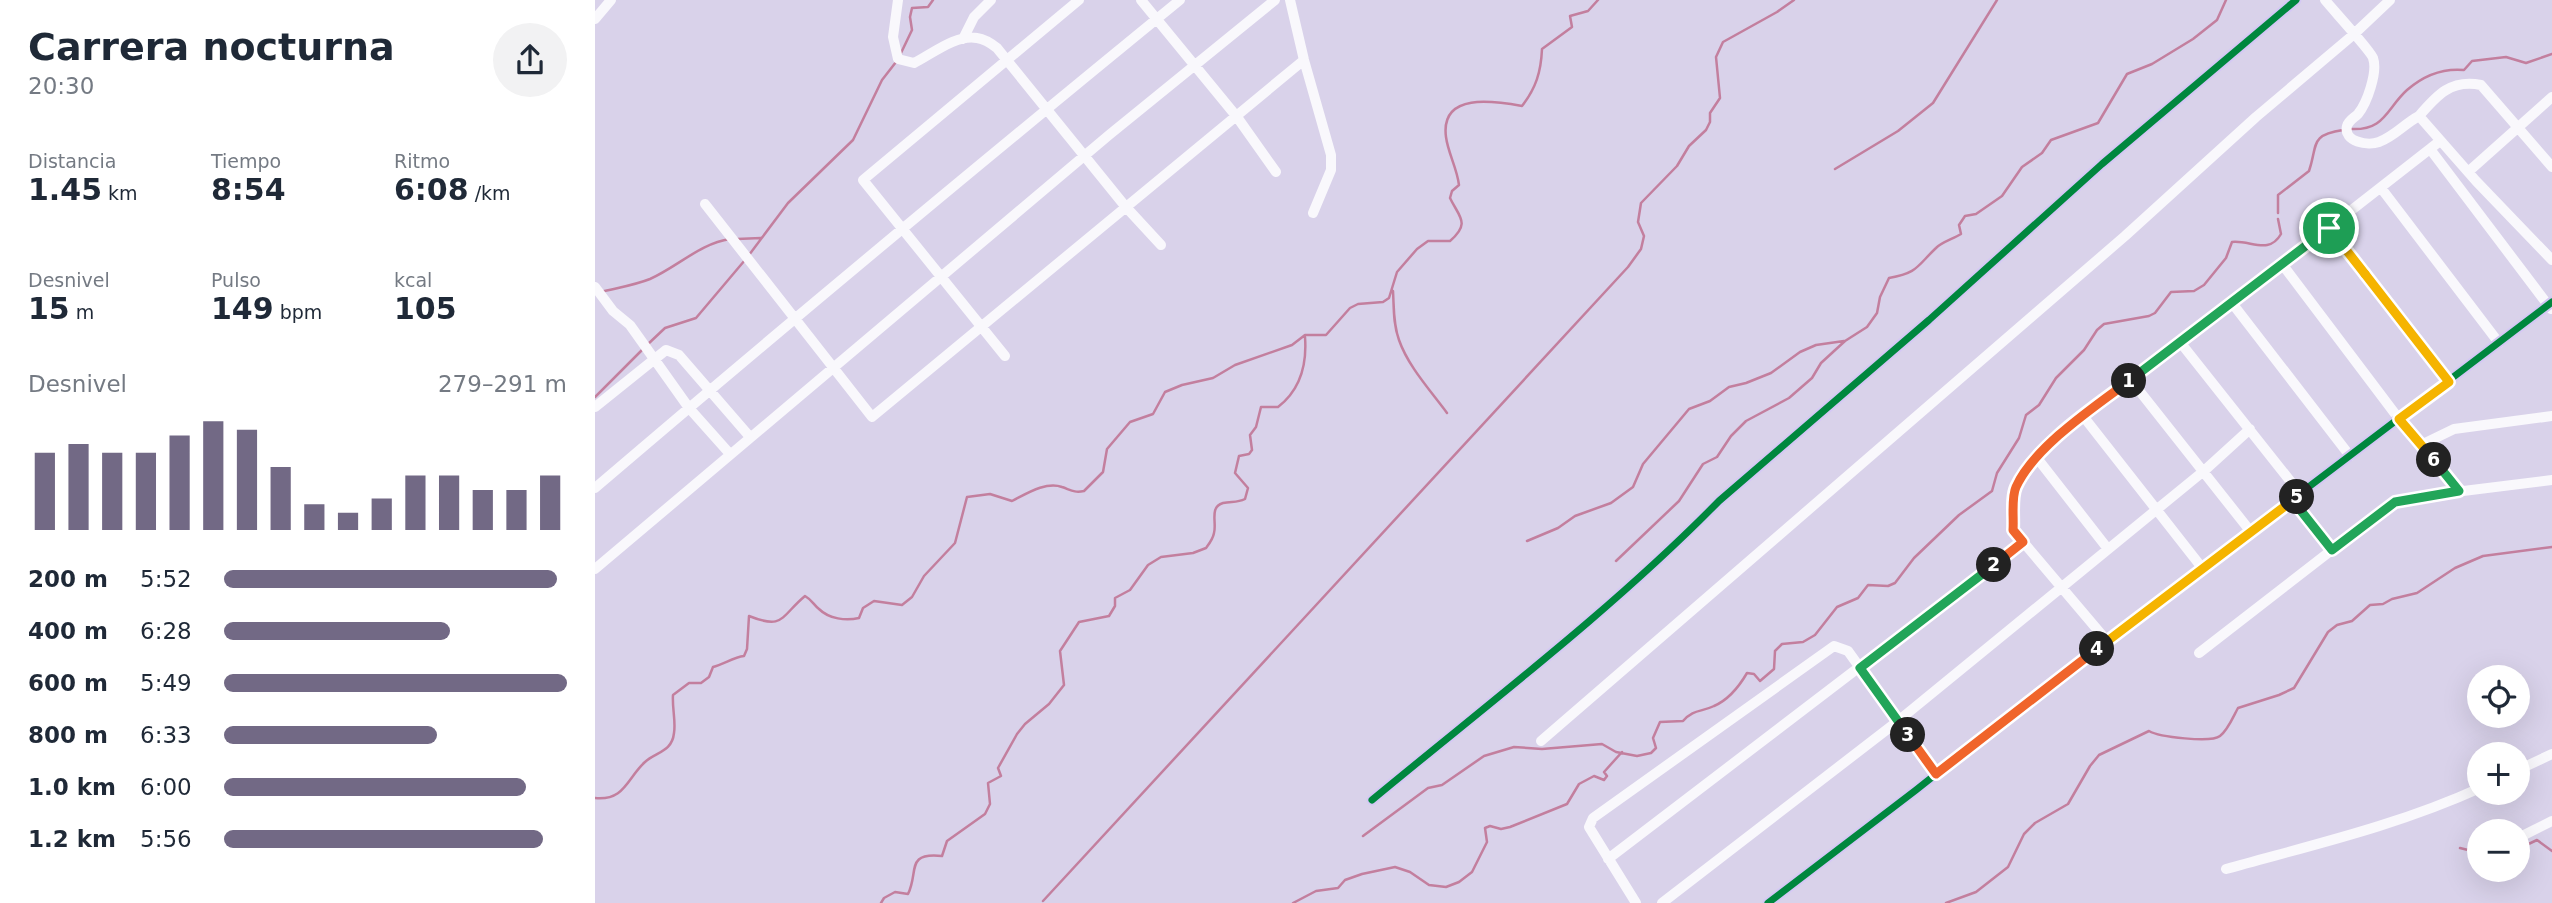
<!DOCTYPE html>
<html lang="es">
<meta charset="utf-8">
<style>
body{margin:0;font-family:"DejaVu Sans",sans-serif;background:#f2f2f3;color:#1f2937;height:100vh;display:flex;flex-direction:column;font-size:26px;white-space:nowrap}
*{box-sizing:border-box;margin:0}
p{font-size:23px;color:#747a83}
.icon{flex:none;width:38px;height:38px;fill:none;stroke:currentColor;stroke-width:2;stroke-linecap:round;stroke-linejoin:round}
.map{position:relative;flex:1;overflow:hidden}
.drawer{display:flex;flex-direction:column;background:#fff;width:595px}
.drawer>*{flex:none}
.controls{position:absolute;left:1872px;top:665px;display:grid;gap:14px}
.controls a{display:grid;place-items:center;width:63px;height:63px;border-radius:50%;background:#fff;box-shadow:0 7px 28px #0002;font-size:35px}
.pin{position:absolute;display:grid;place-items:center;width:60px;height:60px;color:#fff;margin:-30px;border:4px solid #fff;border-radius:50%;box-shadow:0 2px 7px #0007}
.km{position:absolute;width:35px;height:35px;margin:-18px;border-radius:50%;background:#222;color:#fff;font-size:19px;line-height:35px;text-align:center}
.round{display:grid;place-items:center;flex:none;width:74px;height:74px;border-radius:37px;background:#f2f2f3}
.head{display:flex;align-items:center;justify-content:space-between;height:119px;padding:0 28px}
h1{font-size:38px;font-weight:800;line-height:52px}
.figures{display:grid;grid-template-columns:repeat(3,1fr);gap:10px;height:119px;padding:7px 28px}
.figures div{display:grid;align-content:center}
.figures b{font-size:30px;font-weight:800}
.figures small{font-size:19px;font-weight:400}
.figures p{font-size:19px}
.chart{height:196px;padding:14px 28px}
.chart p{display:flex;justify-content:space-between}
.chart svg{width:100%;height:126px;margin-top:7px;stroke:#726985;stroke-width:6}
ul{padding:0 28px;list-style:none;font-size:23px}
li{display:grid;grid-template-columns:112px 84px 1fr;align-items:center;height:52px}
li i{height:18px;border-radius:9px;background:#726985}
main{display:flex;flex:1;min-height:0}
.map>svg:first-child{display:block}
.lines{fill:none;stroke-linecap:round;stroke-linejoin:round}
.stream{stroke:#c37f9e;stroke-width:2.5}
.minor{stroke:#f9f8fc;stroke-width:10}
.cycleway-casing{stroke:#d4c8f4;stroke-width:11}
.cycleway{stroke:#00873e;stroke-width:7}
.split-1-casing{stroke:#fff;stroke-width:14}
.split-2-casing{stroke:#fff;stroke-width:14}
.split-3-casing{stroke:#fff;stroke-width:14}
.split-4-casing{stroke:#fff;stroke-width:14}
.split-5-casing{stroke:#fff;stroke-width:14}
.split-6-casing{stroke:#fff;stroke-width:14}
.split-7-casing{stroke:#fff;stroke-width:14}
.split-8-casing{stroke:#fff;stroke-width:14}
.split-1{stroke:#22a559;stroke-width:9}
.split-2{stroke:#f0652b;stroke-width:9}
.split-3{stroke:#22a559;stroke-width:9}
.split-4{stroke:#f0652b;stroke-width:9}
.split-5{stroke:#f5b400;stroke-width:9}
.split-6{stroke:#22a559;stroke-width:9}
.split-7{stroke:#f5b400;stroke-width:9}
.split-8{stroke:#f5b400;stroke-width:9}
</style>
<main>
<section class="drawer">
<div class="head"><div><h1>Carrera nocturna</h1><p>20:30</p></div><a class="round"><svg class="icon" aria-label="share" viewBox="0 0 24 24"><path d="M12 15V3M7 8l5-5 5 5M5 13v7h14v-7"/></svg></a></div>
<div class="figures">
<div><p>Distancia</p><b>1.45<small> km</small></b></div>
<div><p>Tiempo</p><b>8:54</b></div>
<div><p>Ritmo</p><b>6:08<small> /km</small></b></div>
</div>
<div class="figures">
<div><p>Desnivel</p><b>15<small> m</small></b></div>
<div><p>Pulso</p><b>149<small> bpm</small></b></div>
<div><p>kcal</p><b>105</b></div>
</div>
<div class="chart"><p><span>Desnivel</span>279–291 m</p>
<svg viewBox="0 0 160 44" preserveAspectRatio="none"><path d="M5 44V17M15 44V14M25 44V17M35 44V17M45 44V11M55 44V6M65 44V9M75 44V22M85 44V35M95 44V38M105 44V33M115 44V25M125 44V25M135 44V30M145 44V30M155 44V25"/></svg>
</div>
<ul>
<li><b>200 m</b>5:52<i style="width:97%"></i></li>
<li><b>400 m</b>6:28<i style="width:66%"></i></li>
<li><b>600 m</b>5:49<i style="width:100%"></i></li>
<li><b>800 m</b>6:33<i style="width:62%"></i></li>
<li><b>1.0 km</b>6:00<i style="width:88%"></i></li>
<li><b>1.2 km</b>5:56<i style="width:93%"></i></li>
</ul>
</section>
<div class="map">
<svg width="1957" height="903" viewBox="0 0 1957 903">
<rect width="100%" height="100%" fill="#d9d2ea"/>
<g class="lines">
<path class="stream" d="M 306,53 L 317,30 L 315,17 L 317,8 L 333,7 L 338,0
M 1755,129 C 1790,131 1791,109 1812,90 C 1828,76 1847,68 1869,70 L 1877,61 L 1911,57 L 1931,63 L 1957,54
M 1240,169 L 1303,131 L 1338,103 L 1402,0
M 1683,213 L 1683,195 L 1714,171 C 1723,145 1714,135 1748,130
M 142,239 L 166,238
M 154,255 L 193,203 L 258,140 L 287,80 L 301,62
M 798,291 C 799,307 798,324 804,340 C 813,366 835,390 852,413
M 6,292 C 22,288 40,285 55,279 C 82,267 106,243 135,239
M 52,345 L 70,328 L 101,318 L 150,260
M 0,397 L 47,350
M 932,541 L 963,528 L 980,516 L 1016,503 L 1038,487 L 1048,464 L 1094,409 L 1115,401 L 1134,387 L 1151,383 L 1176,373 L 1205,352 L 1221,345 L 1249,341
M 1021,561 L 1084,501 L 1108,464 L 1122,457 L 1136,436 L 1151,421 L 1194,398 L 1217,378 L 1226,363 L 1250,341 L 1272,327 L 1282,313 L 1285,297 L 1294,278 C 1323,273 1322,266 1341,248 C 1347,242 1358,239 1366,234 L 1364,225 L 1370,216 L 1381,214 L 1407,196 L 1427,167 L 1447,153 L 1456,140 L 1503,123 L 1532,74 L 1557,64 L 1598,39 L 1622,20 L 1631,0
M 0,798 C 30,801 32,778 50,762 C 61,752 77,752 79,733 C 81,721 77,708 78,695 L 94,683 L 106,683 L 114,677 L 118,667 C 129,664 139,657 149,656 L 152,649 L 154,616 C 189,630 185,617 210,596 C 217,600 218,604 224,609 C 234,619 251,621 264,618 L 268,608 L 279,601 L 307,605 L 317,597 L 329,576 L 360,543 L 372,497 L 395,494 L 417,501 C 431,494 451,481 467,487 C 476,490 479,493 489,491 L 508,472 L 512,449 L 535,422 L 558,414 L 570,392 L 587,385 L 618,378 L 640,365 L 697,345 L 710,335 L 731,335 L 755,308 L 763,304 L 788,302 L 794,298 L 802,272 L 822,249 L 833,241 L 855,241 C 876,223 864,217 855,198 L 857,191 L 864,185 C 862,168 853,153 851,137 C 845,92 899,101 927,106 C 941,88 946,72 947,49 L 977,27 L 975,16 L 993,11 L 1003,0
M 768,836 L 833,788 L 847,785 L 889,756 L 919,747 L 947,749 L 1007,744 L 1021,752 L 1042,756 L 1056,753 L 1061,748 L 1058,738 L 1065,722 L 1088,721 C 1098,709 1107,712 1119,706 C 1133,700 1145,685 1152,673 L 1159,674 L 1165,681 L 1179,669 L 1180,651 L 1187,644 L 1208,642 L 1220,635 L 1242,607 L 1263,598 L 1273,585 L 1293,586 L 1300,583 L 1319,558 L 1364,515 L 1397,491 L 1402,473 L 1424,438 L 1431,415 L 1444,405 L 1461,378 L 1489,350 L 1502,330 L 1509,324 L 1554,316 L 1560,313 L 1576,292 L 1599,291 L 1609,285 L 1631,258 L 1637,242 C 1656,240 1674,255 1686,234 L 1683,219
M 1865,848 L 1885,853
M 1923,849 L 1942,840 L 1957,851
M 448,901 L 1033,267 L 1046,249 L 1049,236 L 1043,222 L 1046,203 L 1082,166 L 1094,146 L 1111,130 L 1115,122 L 1115,113 L 1125,98 L 1121,57 L 1128,42 L 1182,12 L 1199,0
M 286,903 L 289,898 L 300,892 L 313,894 C 324,872 310,852 347,856 L 352,841 L 390,814 L 395,804 L 393,783 L 406,776 L 403,768 L 422,734 L 430,724 L 454,704 L 469,685 L 465,651 L 484,622 L 514,616 L 520,606 L 520,598 L 535,590 L 553,565 L 566,557 L 598,553 L 611,548 C 614,544 618,539 619,533 C 622,523 614,507 628,503 C 636,501 642,503 650,499 L 653,488 L 640,473 L 644,456 L 654,454 L 657,450 L 655,435 L 661,427 L 666,407 L 683,407 C 705,390 712,364 710,337
M 698,903 L 721,891 L 743,888 L 750,880 L 767,874 L 800,867 L 815,872 L 834,885 L 851,887 L 864,882 L 877,872 L 892,842 L 890,828 L 895,826 L 906,829 L 915,827 L 972,804 L 984,784 L 999,776 L 1009,780 L 1012,776 L 1009,772 L 1027,752
M 1351,903 L 1381,892 L 1413,867 L 1429,834 L 1440,823 L 1473,804 L 1495,766 L 1504,755 L 1554,731 C 1564,737 1616,743 1625,736 C 1633,730 1638,717 1643,708 L 1684,695 L 1699,688 L 1733,632 L 1742,625 L 1757,621 L 1775,605 L 1788,604 L 1797,599 L 1822,593 L 1860,568 L 1888,556 L 1957,547"/>
<path class="minor" d="M 303,0 L 298,37 L 303,59 L 319,63 C 337,54 361,34 382,38 C 389,39 397,44 402,48 L 530,206 L 566,245
M 546,0 L 642,117 L 681,172
M 695,0 L 709,60 L 736,155 L 736,170 L 718,213
M 1730,0 C 1738,10 1776,51 1778,58 C 1783,72 1772,103 1763,114 C 1759,118 1754,120 1752,126 C 1748,142 1773,146 1784,142 C 1800,136 1809,124 1824,116 L 1881,181 L 1957,260
M 0,19 L 16,0
M 368,39 L 379,17 L 396,0
M 1824,116 C 1842,95 1856,79 1886,85 L 1957,167
M 1835,149 L 1956,309
M 1873,172 L 1957,97
M 1786,188 L 1904,343
M 110,204 L 277,417 L 709,60
M 1734,228 L 1854,382
M 1687,264 L 1804,419 L 1864,491
M 0,287 L 18,311 L 35,325 L 94,408 L 135,454
M 1637,303 L 1755,456
M 1585,342 L 1700,487 L 1702,497 L 1699,502 L 1737,550
M 410,356 L 268,180 L 484,0
M 1535,379 L 1656,532
M 0,407 L 71,350 L 84,355 L 155,437
M 1488,416 L 1608,569
M 1826,445 L 1859,429 L 1957,416
M 1442,458 L 1513,549
M 0,488 C 193,323 388,161 585,0
M 0,569 L 514,135 L 680,0
M 1512,641 L 1418,530 L 1420,489 L 1445,453 L 1491,413 L 1690,262 L 1845,141
M 1604,653 L 1800,501 L 1836,495 L 1957,480
M 946,741 L 1530,236 L 1661,117 L 1758,35 L 1795,0
M 1923,770 L 1957,754
M 777,800 C 894,703 1017,610 1124,501 L 1334,320 L 1507,164 L 1701,0
M 1923,838 L 1957,821
M 1013,859 L 1428,542
M 1631,869 C 1717,845 1804,825 1885,788
M 1041,903 L 994,827 L 998,818 L 1239,646 L 1253,651 L 1341,774
M 1067,903 L 1303,721 L 1610,470 L 1655,429
M 1173,903 L 1321,790 L 1462,678 L 1957,302"/>
<g class="cycleway-casing">
<path id="cycleway" d="M 777,800 C 894,703 1017,610 1124,501 L 1334,320 L 1507,164 L 1701,0
M 1173,903 L 1321,790 L 1462,678 L 1957,302"/>
</g>
<use href="#cycleway" class="cycleway"/>
</g>
<g class="lines">
<g class="split-1-casing">
<path id="split-1" d="M 1534,381 L 1734,228"/>
</g>
<g class="split-2-casing">
<path id="split-2" d="M 1399,565 L 1428,542 L 1418,530 C 1419,518 1416,498 1421,487 C 1439,447 1499,407 1534,381"/>
</g>
<g class="split-3-casing">
<path id="split-3" d="M 1313,735 L 1265,668 L 1399,565"/>
</g>
<g class="split-4-casing">
<path id="split-4" d="M 1313,735 L 1341,774 L 1502,649"/>
</g>
<g class="split-5-casing">
<path id="split-5" d="M 1502,649 L 1702,497"/>
</g>
<g class="split-6-casing">
<path id="split-6" d="M 1702,497 L 1699,502 L 1737,550 L 1800,502 L 1864,491 L 1839,460"/>
</g>
<g class="split-7-casing">
<path id="split-7" d="M 1770,274 L 1854,382 L 1804,419 L 1839,460"/>
</g>
<g class="split-8-casing">
<path id="split-8" d="M 1734,228 L 1770,274"/>
</g>
<use href="#split-1" class="split-1"/>
<use href="#split-2" class="split-2"/>
<use href="#split-3" class="split-3"/>
<use href="#split-4" class="split-4"/>
<use href="#split-5" class="split-5"/>
<use href="#split-6" class="split-6"/>
<use href="#split-7" class="split-7"/>
<use href="#split-8" class="split-8"/>
</g>
</svg>
<div class="controls">
<a><svg class="icon" aria-label="locate" viewBox="0 0 24 24"><circle cx="12" cy="12" r="6"/><path d="M12 2v4M12 18v4M2 12h4M18 12h4"/></svg></a>
<a>+</a>
<a>−</a>
</div>
<div class="pin" style="left:1734px;top:228px;background:#1e9e55"><svg class="icon" aria-label="arrive" viewBox="0 0 24 24"><path d="M6 21V4h12l-3 4 3 4H6"/></svg></div>
<b class="km" style="left:1534px;top:381px">1</b>
<b class="km" style="left:1399px;top:565px">2</b>
<b class="km" style="left:1313px;top:735px">3</b>
<b class="km" style="left:1502px;top:649px">4</b>
<b class="km" style="left:1702px;top:497px">5</b>
<b class="km" style="left:1839px;top:460px">6</b>
</div>
</main>
